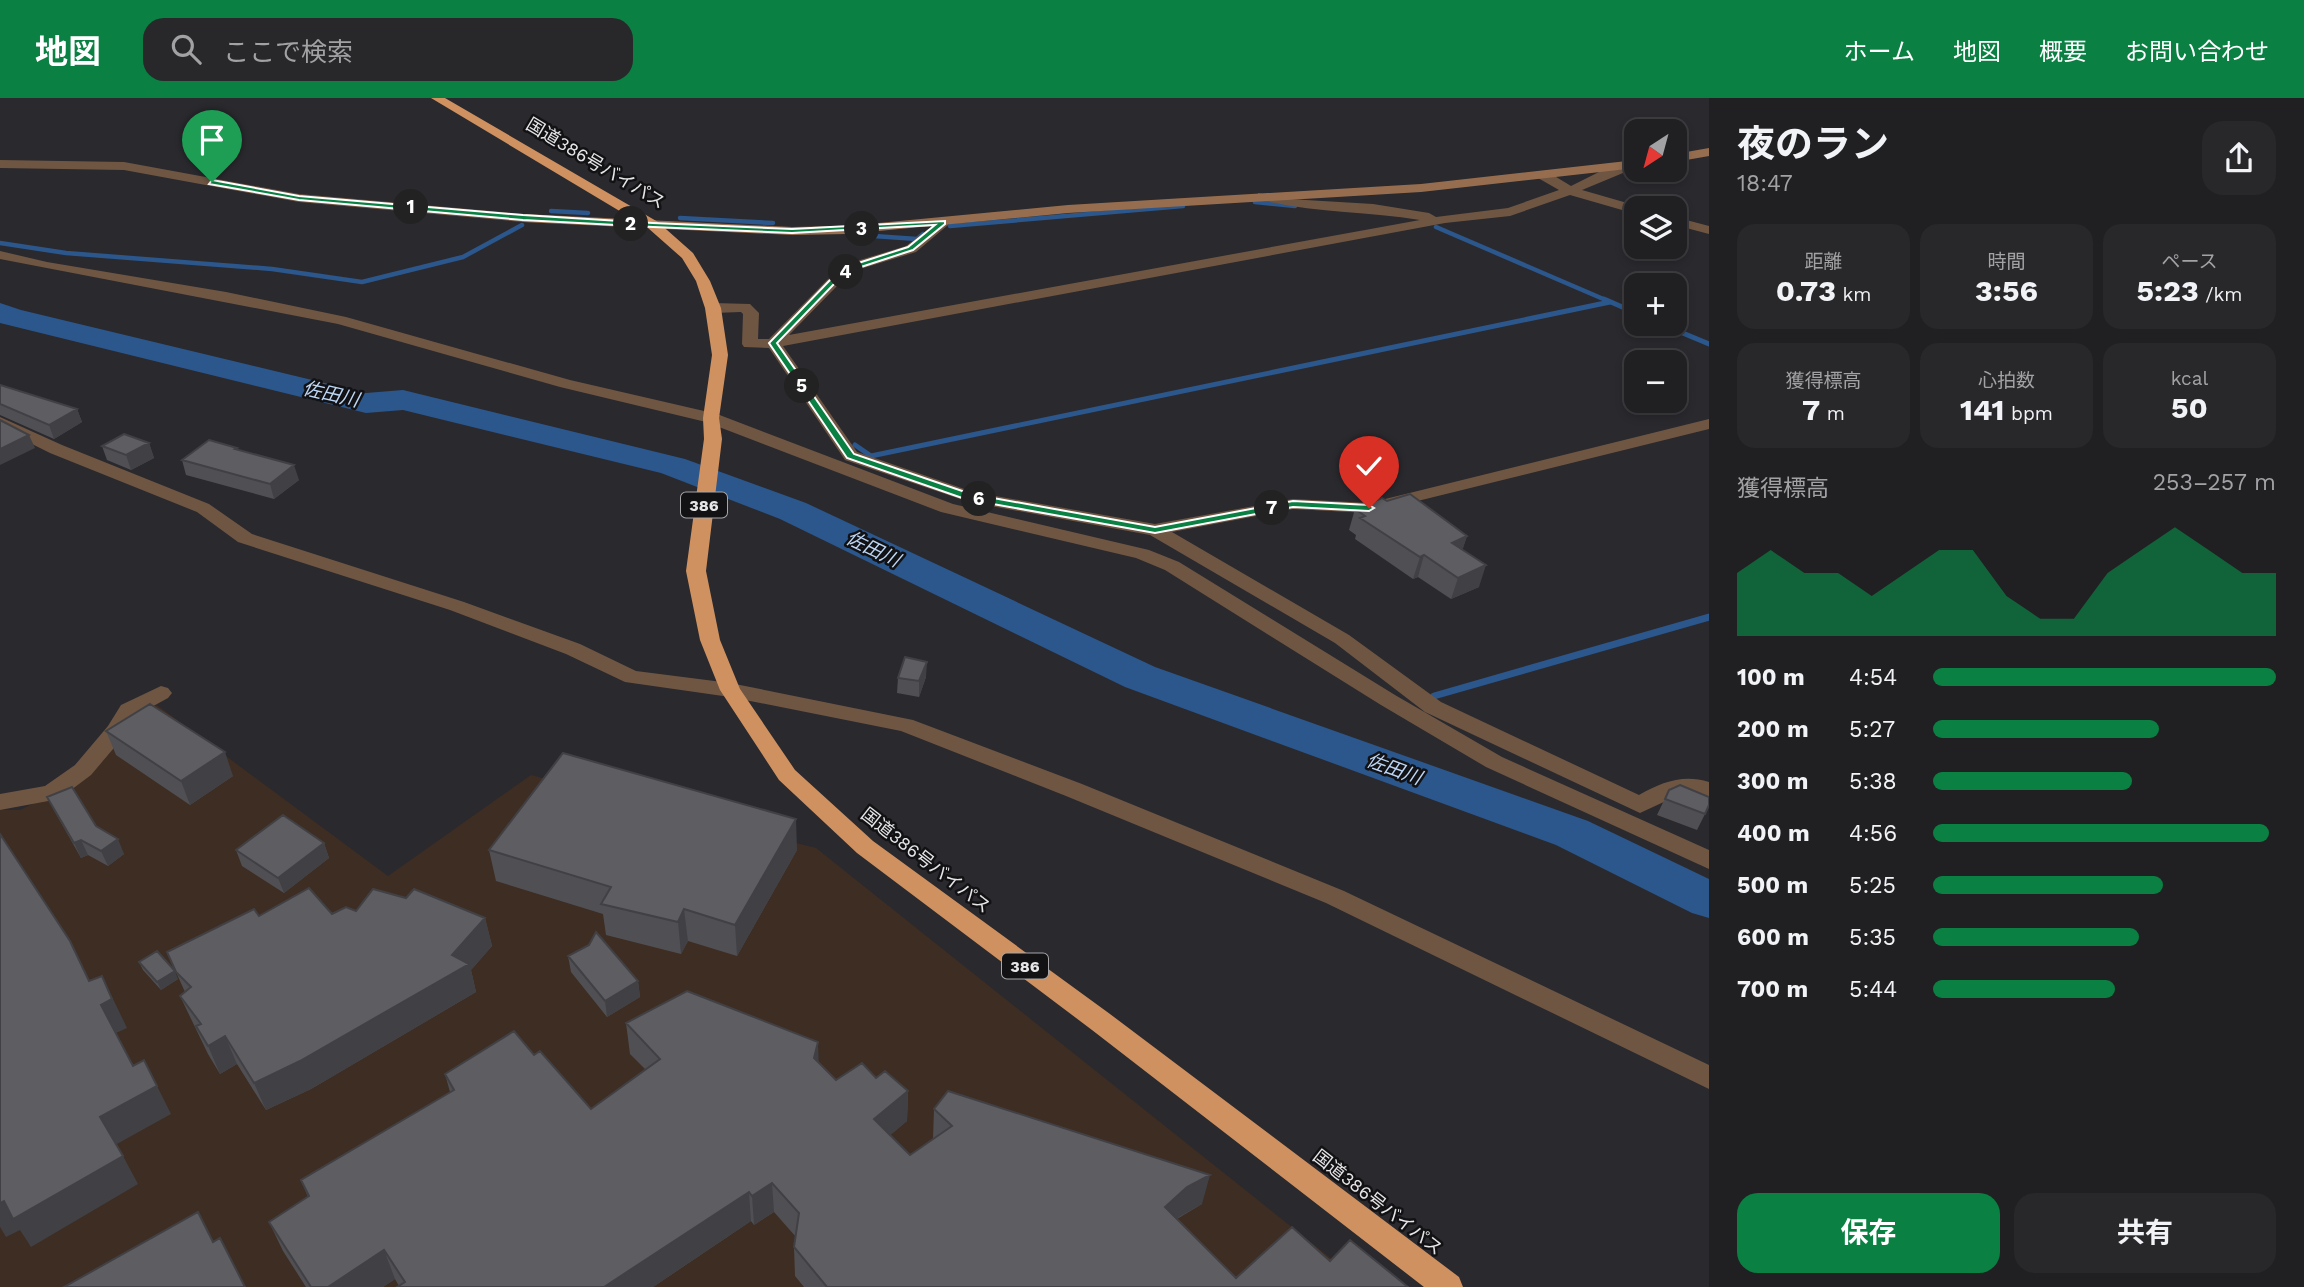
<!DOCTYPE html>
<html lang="ja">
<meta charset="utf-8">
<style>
body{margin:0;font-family:"Work Sans","Noto Sans JP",sans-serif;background:#28272a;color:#f1f3f6;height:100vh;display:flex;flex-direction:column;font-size:26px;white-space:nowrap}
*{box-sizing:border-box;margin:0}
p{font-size:23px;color:#a2a2a5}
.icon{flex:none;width:38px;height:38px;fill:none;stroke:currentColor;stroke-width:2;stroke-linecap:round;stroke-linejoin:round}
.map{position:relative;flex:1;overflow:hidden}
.sheet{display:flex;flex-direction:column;background:#201f22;width:595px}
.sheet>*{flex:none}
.needle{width:46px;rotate:216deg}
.fabs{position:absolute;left:1624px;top:21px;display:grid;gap:14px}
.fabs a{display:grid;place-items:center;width:63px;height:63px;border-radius:14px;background:#201f22;box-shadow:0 4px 10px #0003,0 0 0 2px #3d3d40;font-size:35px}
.pin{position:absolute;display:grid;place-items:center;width:60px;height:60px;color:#fff;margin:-72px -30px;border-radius:50% 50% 50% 0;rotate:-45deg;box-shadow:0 0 7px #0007}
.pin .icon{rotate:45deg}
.km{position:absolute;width:35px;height:35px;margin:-18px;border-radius:50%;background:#222;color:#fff;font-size:19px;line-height:35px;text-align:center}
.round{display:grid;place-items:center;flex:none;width:74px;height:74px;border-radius:21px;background:#28272a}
.summary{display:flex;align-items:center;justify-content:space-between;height:119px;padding:0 28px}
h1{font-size:38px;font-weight:700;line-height:52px}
.metrics{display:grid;grid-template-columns:repeat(3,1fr);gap:10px;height:119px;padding:7px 28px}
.metrics div{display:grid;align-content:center;border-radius:18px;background:#28272a;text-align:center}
.metrics b{font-size:30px;font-weight:700}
.metrics small{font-size:19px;font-weight:400}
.metrics p{font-size:19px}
.chart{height:196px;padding:14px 28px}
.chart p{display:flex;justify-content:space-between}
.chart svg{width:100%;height:126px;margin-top:7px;fill:#0b8043;opacity:.7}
.button{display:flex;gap:14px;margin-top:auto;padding:14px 28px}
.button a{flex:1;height:80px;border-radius:21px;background:#0b8043;color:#fff;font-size:28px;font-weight:700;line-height:80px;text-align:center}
.button a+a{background:#28272a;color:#f1f3f6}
ul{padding:0 28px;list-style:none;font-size:23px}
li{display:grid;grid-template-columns:112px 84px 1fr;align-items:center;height:52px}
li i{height:18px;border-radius:9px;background:#0b8043}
header{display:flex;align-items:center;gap:42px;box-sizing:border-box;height:98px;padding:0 35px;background:#0b8043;color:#fff}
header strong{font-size:33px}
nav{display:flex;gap:38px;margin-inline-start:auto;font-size:24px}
.search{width:490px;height:63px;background:#28272a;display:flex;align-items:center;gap:18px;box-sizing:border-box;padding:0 24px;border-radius:21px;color:#a2a2a5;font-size:26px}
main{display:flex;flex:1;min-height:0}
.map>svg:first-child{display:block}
.industrial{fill:#3e2d23}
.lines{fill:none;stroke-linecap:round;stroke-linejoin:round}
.stream-far2{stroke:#2b578c;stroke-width:4.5}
.stream-far1{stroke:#2b578c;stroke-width:5}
.stream{stroke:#2b578c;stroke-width:7}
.river{fill:#2b578c;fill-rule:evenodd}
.street{fill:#6f5643;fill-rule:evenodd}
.secondary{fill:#966e4f;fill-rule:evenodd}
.highway{fill:#cf9160;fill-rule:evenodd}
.wall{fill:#505054}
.shaded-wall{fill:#414145}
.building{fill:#5d5d62;stroke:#414145;stroke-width:2}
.route{fill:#0b8043;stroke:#fff;stroke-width:2}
.labels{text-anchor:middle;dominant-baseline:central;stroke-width:5;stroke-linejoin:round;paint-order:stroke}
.shield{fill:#121214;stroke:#a6a6a8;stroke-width:2}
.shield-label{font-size:16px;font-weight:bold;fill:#e6e6e8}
.street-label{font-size:18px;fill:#e6e6e8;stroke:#121214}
.water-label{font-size:19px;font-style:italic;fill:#bdd6f6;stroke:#121214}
</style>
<header>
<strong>地図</strong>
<div class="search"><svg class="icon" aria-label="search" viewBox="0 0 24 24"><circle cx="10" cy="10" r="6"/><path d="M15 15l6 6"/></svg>ここで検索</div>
<nav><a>ホーム</a><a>地図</a><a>概要</a><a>お問い合わせ</a></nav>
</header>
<main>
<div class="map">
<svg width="1709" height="1189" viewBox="0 0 1709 1189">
<rect width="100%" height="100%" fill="#2a292e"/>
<path class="industrial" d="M 157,607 L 388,778 L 531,677 L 816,750 L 1367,1189 L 0,1189 L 0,712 L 20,712 L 79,683 L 134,618 Z"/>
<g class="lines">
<path class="stream-far2" d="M 1255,104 L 1295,108
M 551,113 L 588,115
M 680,120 L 773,125
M 950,128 L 1183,108
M 1436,129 L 1608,203
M 859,137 L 917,141 L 923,136
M 0,145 L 66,155 L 272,171 L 362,184 L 463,159 L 522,127"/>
<path class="stream-far1" d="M 1604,201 L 1636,215
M 1661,226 L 1709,246
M 855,347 L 871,358 L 1610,204"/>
<path class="stream" d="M 1434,598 L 1709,519"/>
<path class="river" d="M 0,205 L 21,212 L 366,295 L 403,292 L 685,361 L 806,405 L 1155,569 L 1588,723 L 1709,781 L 1709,820 L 1692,815 L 1556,747 L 1125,589 L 780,421 L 661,375 L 403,312 L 366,315 L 0,225 Z"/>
<path class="street" d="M 0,62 L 124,64 L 299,96 L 523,116 L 530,120 L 523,124 L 299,104 L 124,72 L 0,70 Z
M 1617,65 L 1623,69 L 1623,75 L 1582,92 L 1641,109 L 1636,110 L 1636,116 L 1570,97 L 1510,118 L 1445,125 L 783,248 L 857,354 L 973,394 L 1155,426 L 1293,401 L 1369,405 L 1709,321 L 1709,331 L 1369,415 L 1293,411 L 1172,434 L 1349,537 L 1441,604 L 1639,697 C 1662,684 1683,676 1709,684 L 1709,700 L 1681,696 L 1640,715 L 1425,614 L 1335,545 L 1150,437 L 969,404 L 845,362 L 769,250 L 744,249 L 742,246 L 743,216 L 741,214 L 713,215 L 705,210 L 713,205 L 750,206 L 759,215 L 758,241 L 769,241 L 827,182 L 847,166 L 906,148 L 943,120 L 948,121 L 948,127 L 916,154 L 857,172 L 837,188 L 789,237 L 1420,122 C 1366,113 1310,115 1258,101 L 1258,95 L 1289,101 L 1373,106 L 1429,115 L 1436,119 L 1508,110 L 1559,92 L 1538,80 L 1538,74 L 1548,74 L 1571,88 Z
M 1675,119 L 1709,128 L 1709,136 L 1675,127 Z
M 0,153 L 47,164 L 226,194 L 346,219 L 570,282 L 717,316 L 953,406 L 1149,452 L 1179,464 L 1395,597 L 1502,659 L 1709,752 L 1709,771 L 1486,669 L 1381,607 L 1165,472 L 1136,460 L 941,414 L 706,324 L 560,289 L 338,226 L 0,161 Z
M 0,319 L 62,347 L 209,406 L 252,436 L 464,504 L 580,546 L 636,573 L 730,585 L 913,622 L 1082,686 L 1344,793 L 1709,967 L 1709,991 L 1326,805 L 1066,698 L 901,633 L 730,599 L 625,584 L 566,556 L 450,512 L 238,444 L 197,414 L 50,355 L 0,330 Z
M 161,588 L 168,590 L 172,595 L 168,600 L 137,617 L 124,638 L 91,677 L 59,701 L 0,712 L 0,696 L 45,688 L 75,667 L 108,628 L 121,607 Z"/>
<path class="secondary" d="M 1709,50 L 1709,58 L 1675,64 L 1675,56 Z
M 1636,62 L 1636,70 L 1421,94 L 1068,115 L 847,136 L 792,137 L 523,124 L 516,120 L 523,116 L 792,129 L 847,128 L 1068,107 L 1421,86 Z"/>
<path class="highway" d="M 431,0 L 445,0 L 658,124 L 693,155 L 710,183 L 721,210 L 728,257 L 719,320 L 722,341 L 706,473 L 720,542 L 740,591 L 795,672 L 873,743 L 1110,916 L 1459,1179 L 1463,1189 L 1424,1189 L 1092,932 L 857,755 L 779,682 L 720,592 L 700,542 L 686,473 L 704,341 L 703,320 L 712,257 L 705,210 L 696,183 L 682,160 L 648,130 Z"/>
</g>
<path class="wall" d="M 0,287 L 77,311 L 82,324 L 54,341 L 0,317 Z
M 149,345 L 154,360 L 131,372 L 107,362 L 102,348 Z
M 237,350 L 237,352 L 299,382 L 274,401 L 186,377 L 182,362 Z
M 1387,403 L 1467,438 L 1462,452 L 1479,489 L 1451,501 L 1418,479 L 1413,481 L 1355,441 L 1356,437 L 1349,432 L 1355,411 Z
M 926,579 L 919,599 L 897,595 L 898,580 Z
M 106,633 L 233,678 L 190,707 L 116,657 Z
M 1669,692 L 1705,716 L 1697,732 L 1657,717 Z
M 47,699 L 96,728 L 124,756 L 108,768 L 88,757 L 81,760 L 55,714 Z
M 324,745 L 329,760 L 284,795 L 242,768 L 236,752 Z
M 489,752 L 797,752 L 737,858 L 688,843 L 681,856 L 606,837 L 603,816 L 496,783 Z
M 406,800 L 485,820 L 492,848 L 471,872 L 476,894 L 311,991 L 266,1012 L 237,966 L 220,976 L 208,956 L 180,898 L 185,894 L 167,854 L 259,818 L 332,816 L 356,813 Z
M 568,858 L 638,883 L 640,899 L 607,919 L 571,874 Z
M 139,864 L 178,881 L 161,892 L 143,872 Z
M 626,925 L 819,965 L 836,982 L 876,980 L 908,993 L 907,1023 L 890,1037 L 910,1057 L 933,1041 L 934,1011 L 1202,1106 L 1177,1121 L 1236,1180 L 1330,1163 L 1408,1189 L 804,1189 L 795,1178 L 794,1149 L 796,1139 L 774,1114 L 754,1127 L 751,1123 L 653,1189 L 397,1189 L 399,1188 L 395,1181 L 383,1189 L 306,1189 L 283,1153 L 269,1124 L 308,1099 L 301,1082 L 450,994 L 445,976 L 534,957 L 591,1011 L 646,972 L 630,956 Z"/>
<path class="shaded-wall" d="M 77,311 L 82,324 L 54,341 L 49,327 Z
M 29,337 L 35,350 L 0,367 L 0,351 Z
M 149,345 L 154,360 L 131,372 L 126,357 Z
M 294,367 L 299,382 L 274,401 L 270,386 Z
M 1467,438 L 1460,460 L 1452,445 Z
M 1424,457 L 1418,479 L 1413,481 L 1420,459 Z
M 1486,467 L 1479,489 L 1451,501 L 1458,480 Z
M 927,564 L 926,579 L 919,599 L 919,583 Z
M 225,654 L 233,678 L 190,707 L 181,683 Z
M 796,721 L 797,752 L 737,858 L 735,827 Z
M 118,741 L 124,756 L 108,768 L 101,753 Z
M 81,742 L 88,757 L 81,760 L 74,745 Z
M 324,745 L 329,760 L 284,795 L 278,780 Z
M 684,811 L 688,843 L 681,856 L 678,824 Z
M 485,820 L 492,848 L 471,872 L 476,894 L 311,991 L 266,1012 L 254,985 L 452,857 Z
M 175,873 L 178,881 L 161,892 L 157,884 Z
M 102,878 L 127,930 L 116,935 L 101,907 Z
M 638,883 L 640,899 L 607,919 L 605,903 Z
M 225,938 L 237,966 L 220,976 L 208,948 Z
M 818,944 L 819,974 L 814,960 Z
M 144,962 L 171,1016 L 115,1047 L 100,1019 Z
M 908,993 L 907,1023 L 874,1051 L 874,1021 Z
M 123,1058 L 138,1086 L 31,1149 L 20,1132 L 6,1139 L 0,1129 L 0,1105 Z
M 1210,1077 L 1202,1106 L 1179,1119 L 1158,1138 L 1165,1109 L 1187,1089 Z
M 772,1085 L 774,1114 L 754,1127 L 752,1098 Z
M 749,1094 L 751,1123 L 653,1189 L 604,1189 Z
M 384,1152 L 395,1181 L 383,1189 L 328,1189 Z"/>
<path class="building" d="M 0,287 L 77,311 L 49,327 L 0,306 Z
M 0,322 L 29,337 L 0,351 Z
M 124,336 L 149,345 L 126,357 L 102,348 Z
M 209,342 L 237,350 L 235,351 L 294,367 L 270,386 L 182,362 Z
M 1410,396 L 1467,438 L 1452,445 L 1486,467 L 1458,480 L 1424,457 L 1420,459 L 1360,420 L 1365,418 L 1355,411 L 1382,400 L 1387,403 Z
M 905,559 L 927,564 L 919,583 L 898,580 Z
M 150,606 L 225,654 L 181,683 L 106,633 Z
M 563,655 L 796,721 L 735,827 L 684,811 L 678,824 L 601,806 L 611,789 L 489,752 Z
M 1680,687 L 1709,699 L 1709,707 L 1705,716 L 1665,701 L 1669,692 Z
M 72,689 L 96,728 L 118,741 L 101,753 L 81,742 L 74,745 L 47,699 Z
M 283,717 L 324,745 L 278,780 L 236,752 Z
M 0,736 L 70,843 L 89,883 L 102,878 L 112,901 L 101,907 L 133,968 L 144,962 L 157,988 L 100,1019 L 123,1058 L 13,1121 L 4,1103 L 0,1105 Z
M 309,790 L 332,816 L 346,809 L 356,813 L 373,791 L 406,800 L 414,791 L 485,820 L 452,857 L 469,866 L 300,963 L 254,985 L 225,938 L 208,948 L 196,928 L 201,926 L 180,898 L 191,889 L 176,874 L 167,854 L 254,811 L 259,818 Z
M 596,834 L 638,883 L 605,903 L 568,858 L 589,847 Z
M 157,853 L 175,873 L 157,884 L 139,864 Z
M 687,893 L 818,944 L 814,960 L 836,982 L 862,965 L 876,980 L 885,973 L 908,993 L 874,1021 L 910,1057 L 952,1028 L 934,1011 L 948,993 L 1210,1077 L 1187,1089 L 1165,1109 L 1236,1180 L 1292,1129 L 1330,1163 L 1350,1142 L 1408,1189 L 827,1189 L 794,1149 L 799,1115 L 772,1085 L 752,1098 L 749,1094 L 604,1189 L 397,1189 L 405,1184 L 384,1152 L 328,1189 L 311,1189 L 269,1124 L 309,1098 L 301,1082 L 454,992 L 445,976 L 514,933 L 534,957 L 540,953 L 591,1011 L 660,961 L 626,925 Z
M 198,1114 L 213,1144 L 220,1140 L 245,1189 L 64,1189 Z"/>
<path class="route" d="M 212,82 L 299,98 L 523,117 L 653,125 L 792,131 L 945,123 L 945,126 L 913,152 L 855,171 L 834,186 L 777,245 L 854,356 L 971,396 L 1155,429 L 1293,403 L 1369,407 L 1374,410 L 1369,413 L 1293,409 L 1155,435 L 965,401 L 847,360 L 769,245 L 829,183 L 849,168 L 908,149 L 935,127 L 792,135 L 653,129 L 523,122 L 299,102 L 209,86 Z"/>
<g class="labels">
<g class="shield">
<rect x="681" y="394.5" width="46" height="25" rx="5"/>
<rect x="1002" y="855.5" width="46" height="25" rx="5"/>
</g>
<g class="shield-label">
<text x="704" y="407">386</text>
<text x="1025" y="868">386</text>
</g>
<g class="street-label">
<text transform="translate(596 65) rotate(31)">国道386号バイパス</text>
<text transform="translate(926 762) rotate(38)">国道386号バイパス</text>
<text transform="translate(1378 1104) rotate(38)">国道386号バイパス</text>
</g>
<g class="water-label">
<text transform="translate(331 296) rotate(13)">佐田川</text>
<text transform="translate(873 451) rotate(26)">佐田川</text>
<text transform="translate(1394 671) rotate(20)">佐田川</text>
</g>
</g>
</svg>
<div class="fabs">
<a><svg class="needle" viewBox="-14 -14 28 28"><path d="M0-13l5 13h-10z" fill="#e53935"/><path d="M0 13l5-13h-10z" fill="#a2a2a5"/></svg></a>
<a><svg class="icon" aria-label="layers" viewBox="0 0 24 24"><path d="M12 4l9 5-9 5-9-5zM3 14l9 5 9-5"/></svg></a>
<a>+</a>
<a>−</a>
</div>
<div class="pin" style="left:212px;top:84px;background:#1e9e55"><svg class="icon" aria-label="arrive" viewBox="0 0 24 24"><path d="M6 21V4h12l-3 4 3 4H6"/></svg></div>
<div class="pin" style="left:1369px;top:410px;background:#d93025"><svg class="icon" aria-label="check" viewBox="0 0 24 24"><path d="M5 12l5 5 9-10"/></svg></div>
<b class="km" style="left:411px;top:109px">1</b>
<b class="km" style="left:631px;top:126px">2</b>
<b class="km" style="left:862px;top:131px">3</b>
<b class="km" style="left:846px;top:174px">4</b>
<b class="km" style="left:802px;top:288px">5</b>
<b class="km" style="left:979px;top:401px">6</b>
<b class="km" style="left:1272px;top:410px">7</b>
</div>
<section class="sheet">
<div class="summary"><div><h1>夜のラン</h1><p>18:47</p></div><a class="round"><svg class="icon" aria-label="share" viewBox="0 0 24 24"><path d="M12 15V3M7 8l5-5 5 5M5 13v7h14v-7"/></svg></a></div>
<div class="metrics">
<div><p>距離</p><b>0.73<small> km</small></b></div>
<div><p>時間</p><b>3:56</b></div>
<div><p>ペース</p><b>5:23<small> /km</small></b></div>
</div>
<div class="metrics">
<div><p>獲得標高</p><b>7<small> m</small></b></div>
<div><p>心拍数</p><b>141<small> bpm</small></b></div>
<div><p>kcal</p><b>50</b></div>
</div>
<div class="chart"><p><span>獲得標高</span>253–257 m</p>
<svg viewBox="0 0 160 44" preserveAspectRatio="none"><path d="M0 44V22L10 14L20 22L30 22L40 30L50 22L60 14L70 14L80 30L90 38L100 38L110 22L120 14L130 6L140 14L150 22L160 22V44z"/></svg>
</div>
<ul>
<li><b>100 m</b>4:54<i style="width:100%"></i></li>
<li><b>200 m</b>5:27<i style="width:66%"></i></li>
<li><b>300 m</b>5:38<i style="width:58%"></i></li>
<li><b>400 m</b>4:56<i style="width:98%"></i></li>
<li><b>500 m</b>5:25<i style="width:67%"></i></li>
<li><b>600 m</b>5:35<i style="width:60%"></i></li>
<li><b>700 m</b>5:44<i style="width:53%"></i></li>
</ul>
<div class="button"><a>保存</a><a>共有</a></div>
</section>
</main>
